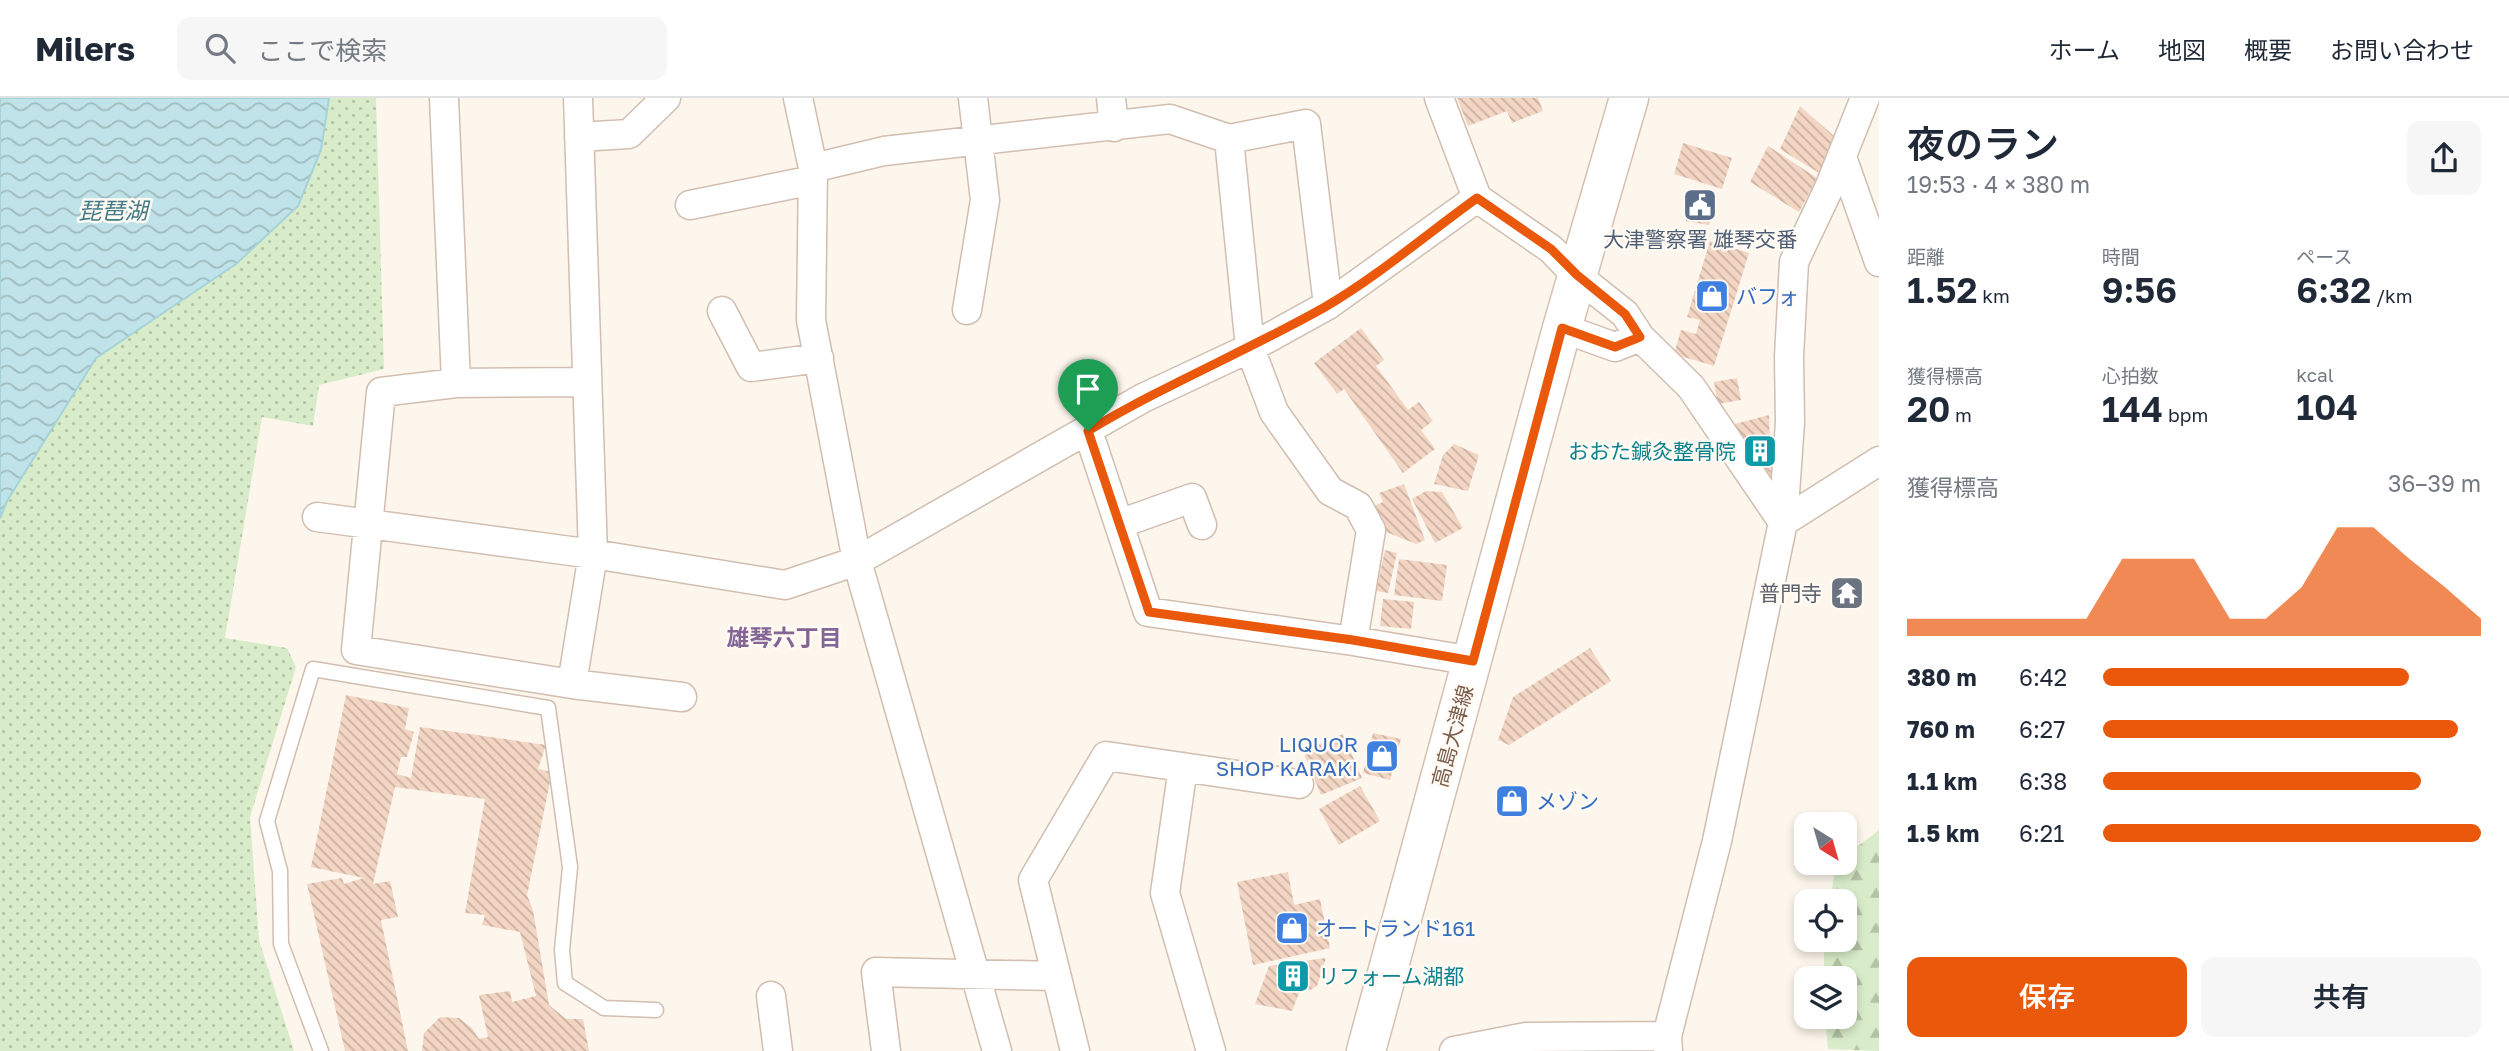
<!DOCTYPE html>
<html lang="ja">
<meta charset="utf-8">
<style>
body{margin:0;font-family:"Golos Text","Noto Sans JP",sans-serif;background:#f6f6f7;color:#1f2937;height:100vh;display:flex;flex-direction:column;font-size:26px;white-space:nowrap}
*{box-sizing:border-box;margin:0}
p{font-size:23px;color:#747a83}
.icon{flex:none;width:38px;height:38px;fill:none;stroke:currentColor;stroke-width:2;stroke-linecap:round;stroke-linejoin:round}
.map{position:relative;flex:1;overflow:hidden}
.sheet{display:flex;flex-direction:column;background:#fff;width:630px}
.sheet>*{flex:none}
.needle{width:46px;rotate:143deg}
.tools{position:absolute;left:1794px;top:714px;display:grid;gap:14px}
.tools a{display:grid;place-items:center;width:63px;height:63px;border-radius:14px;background:#fff;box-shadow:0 4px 10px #0003;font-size:35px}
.pin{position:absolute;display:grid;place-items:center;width:60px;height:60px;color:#fff;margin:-72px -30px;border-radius:50% 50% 50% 0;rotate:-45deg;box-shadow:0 0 7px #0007}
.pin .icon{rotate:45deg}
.round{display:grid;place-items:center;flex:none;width:74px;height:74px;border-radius:14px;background:#f6f6f7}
.headline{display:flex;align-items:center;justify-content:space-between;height:119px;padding:0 28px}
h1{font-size:38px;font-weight:600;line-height:52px}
.figures{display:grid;grid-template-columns:repeat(3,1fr);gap:10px;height:119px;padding:7px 28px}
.figures div{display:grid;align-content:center}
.figures b{font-size:35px;font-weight:600}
.figures small{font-size:19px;font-weight:400}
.figures p{font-size:19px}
.chart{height:196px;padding:14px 28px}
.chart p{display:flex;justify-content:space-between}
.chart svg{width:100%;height:126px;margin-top:7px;fill:#ea580c;opacity:.7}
.cta{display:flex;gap:14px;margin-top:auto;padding:14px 28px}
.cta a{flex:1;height:80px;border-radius:14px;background:#ea580c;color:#fff;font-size:28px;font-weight:600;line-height:80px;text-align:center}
.cta a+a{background:#f6f6f7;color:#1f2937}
ul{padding:0 28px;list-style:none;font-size:23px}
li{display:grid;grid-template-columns:112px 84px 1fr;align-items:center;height:52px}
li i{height:18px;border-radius:9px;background:#ea580c}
header{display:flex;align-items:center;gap:42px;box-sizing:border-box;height:98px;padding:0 35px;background:#fff;border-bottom:2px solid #e0e1e3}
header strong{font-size:33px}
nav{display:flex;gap:38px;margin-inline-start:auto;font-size:24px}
.search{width:490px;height:63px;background:#f6f6f7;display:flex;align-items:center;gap:18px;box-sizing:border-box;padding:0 24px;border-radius:14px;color:#747a83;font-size:26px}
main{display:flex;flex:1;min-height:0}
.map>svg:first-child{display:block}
.grass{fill:url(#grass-dots)}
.forest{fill:url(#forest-firs)}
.water{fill:url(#water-waves);stroke:#a5d3da;stroke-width:2}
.building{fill:url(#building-back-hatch)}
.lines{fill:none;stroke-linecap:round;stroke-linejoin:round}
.service-casing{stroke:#d1beb0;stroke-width:17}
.minor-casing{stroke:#d1beb0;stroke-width:31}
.secondary-casing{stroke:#d6c0b0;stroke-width:41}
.service{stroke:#fff;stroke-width:14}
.minor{stroke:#fff;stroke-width:28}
.secondary{stroke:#fff;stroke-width:38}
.route-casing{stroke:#fff;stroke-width:14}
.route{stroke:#ea580c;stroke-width:9}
.labels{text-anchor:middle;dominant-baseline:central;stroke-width:5;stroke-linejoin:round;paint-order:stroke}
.service-label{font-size:21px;fill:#4e5e75;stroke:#fffaf3}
.shop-label{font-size:21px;fill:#366cbe;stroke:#fffaf3;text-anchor:start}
.culture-label{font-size:21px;fill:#0d838f;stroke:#fffaf3;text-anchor:end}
.worship-label{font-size:21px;fill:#5b616d;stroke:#fffaf3;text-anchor:end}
.street-label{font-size:21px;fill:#7a5c4d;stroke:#fffaf3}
.water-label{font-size:23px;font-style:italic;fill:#437c86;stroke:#fffaf3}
.neighbourhood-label{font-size:23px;font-weight:bold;fill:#846695;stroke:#fffaf3}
</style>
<header>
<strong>Milers</strong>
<div class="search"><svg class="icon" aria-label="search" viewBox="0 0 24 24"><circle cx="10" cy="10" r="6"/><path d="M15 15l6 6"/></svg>ここで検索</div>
<nav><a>ホーム</a><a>地図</a><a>概要</a><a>お問い合わせ</a></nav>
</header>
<main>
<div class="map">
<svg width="1879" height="953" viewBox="0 0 1879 953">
<defs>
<pattern id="grass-dots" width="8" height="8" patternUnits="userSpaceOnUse" patternTransform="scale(1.75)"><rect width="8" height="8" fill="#d8ecc9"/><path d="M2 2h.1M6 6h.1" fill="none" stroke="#b4c2a5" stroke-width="1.8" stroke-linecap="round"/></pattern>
<pattern id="forest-firs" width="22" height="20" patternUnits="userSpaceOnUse" patternTransform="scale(1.75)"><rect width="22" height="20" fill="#d8ecc9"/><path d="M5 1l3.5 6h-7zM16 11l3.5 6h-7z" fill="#b4c2a5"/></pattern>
<pattern id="water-waves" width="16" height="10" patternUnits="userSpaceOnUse" patternTransform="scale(1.75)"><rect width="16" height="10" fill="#bfe3e8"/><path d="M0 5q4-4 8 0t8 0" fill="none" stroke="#a0bbbe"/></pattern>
<pattern id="building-back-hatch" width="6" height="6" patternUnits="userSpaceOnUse" patternTransform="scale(1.75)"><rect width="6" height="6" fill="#f3d5c3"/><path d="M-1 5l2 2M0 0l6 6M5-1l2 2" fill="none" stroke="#cab0a1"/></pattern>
</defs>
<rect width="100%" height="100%" fill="#fdf6ec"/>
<path class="grass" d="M 329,0 L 376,0 L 384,271 L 319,287 L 313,328 L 262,319 L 225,540 L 287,550 L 296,569 L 250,719 L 259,842 L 294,953 L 0,953 L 0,420 L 7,403 L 96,260 L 236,166 L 321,52 Z"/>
<path class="forest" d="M 1879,732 L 1879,953 L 1828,951 L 1825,919 L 1844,919 L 1844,880 L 1824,880 L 1824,842 L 1844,842 L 1844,803 L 1830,803 L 1836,765 L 1844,765 L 1845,758 Z"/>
<path class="water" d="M 0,0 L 329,0 L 321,52 L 298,108 L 236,166 L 96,260 L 7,403 L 0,420 Z"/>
<path class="building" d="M 1457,0 L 1538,0 L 1543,13 L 1512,25 L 1507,13 L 1468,28 Z
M 1800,8 L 1835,39 L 1819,75 L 1780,51 Z
M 1683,45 L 1732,60 L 1722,91 L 1674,76 Z
M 1768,48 L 1817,80 L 1799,114 L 1750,84 Z
M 1692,94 L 1714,98 L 1709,127 L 1686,123 Z
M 1710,143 L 1749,155 L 1714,268 L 1674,256 L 1681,232 L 1696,236 L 1700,222 L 1687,219 Z
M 1361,230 L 1384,262 L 1376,268 L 1408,312 L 1419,304 L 1433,323 L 1421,332 L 1435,351 L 1403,375 L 1344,291 L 1337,296 L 1314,265 Z
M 1737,280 L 1741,302 L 1718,306 L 1714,284 Z
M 1769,317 L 1771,379 L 1727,328 Z
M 1454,346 L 1479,357 L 1468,393 L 1434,386 L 1443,357 Z
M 1404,386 L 1425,442 L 1416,446 L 1384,433 L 1372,409 L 1383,404 L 1379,395 Z
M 1426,393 L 1442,394 L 1463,430 L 1435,445 L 1412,401 Z
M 1385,452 L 1397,455 L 1388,495 L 1376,493 Z
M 1399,461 L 1447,467 L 1442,503 L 1394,497 Z
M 1383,501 L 1414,504 L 1411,531 L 1380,528 Z
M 1590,550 L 1611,583 L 1509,647 L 1498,642 L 1513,599 Z
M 346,597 L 409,610 L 405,631 L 414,634 L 407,659 L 401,659 L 397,676 L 411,680 L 420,629 L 546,647 L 538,671 L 552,674 L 527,797 L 533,812 L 549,907 L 566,921 L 583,921 L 589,953 L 422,953 L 424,935 L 440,919 L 459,920 L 472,930 L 479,941 L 488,939 L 479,897 L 510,893 L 512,904 L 536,898 L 520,834 L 482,827 L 485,817 L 465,815 L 485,701 L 395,689 L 373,786 L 390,783 L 398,819 L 381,822 L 408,953 L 345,953 L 307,786 L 342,780 L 344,786 L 364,780 L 311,769 Z
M 1373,635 L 1401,641 L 1390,682 L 1363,675 Z
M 1343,636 L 1362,680 L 1321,697 L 1303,653 Z
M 1360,688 L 1380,723 L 1339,747 L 1319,711 Z
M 1288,774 L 1294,807 L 1320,801 L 1330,850 L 1253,867 L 1237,784 Z
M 1326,860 L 1317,888 L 1310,892 L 1301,890 L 1292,913 L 1255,906 L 1269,868 Z"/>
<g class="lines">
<g class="service-casing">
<path id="service" d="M 321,953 L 281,846 L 280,773 L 267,723 L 313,571 L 548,610 L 570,769 L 562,852 L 565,885 L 604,910 L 656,912"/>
</g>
<g class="minor-casing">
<path id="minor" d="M 444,0 L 456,285
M 578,0 L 593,456 L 572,586 L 682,599
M 798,0 L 813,70 L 811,222 L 857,463 L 997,953
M 1111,0 L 1114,29
M 1439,0 L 1477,100 L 1551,151 L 1576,177 L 1625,216 L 1640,239 L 1691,289 L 1783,424
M 579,39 L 629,36 L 666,0
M 1229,41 L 1250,250 L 1274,314 L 1330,393 L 1358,408 L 1371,432 L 1353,543
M 1842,59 L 1879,164
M 813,70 L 884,53 L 1170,21 L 1229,41 L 1306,26 L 1328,207
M 690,107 L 813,82
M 967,212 L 985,102 L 973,0
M 722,213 L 751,269 L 819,260
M 1562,230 L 1615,249 L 1640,239
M 1088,333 L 1148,514 L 1353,543 L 1473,563
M 317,419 L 593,456 L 785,487 L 857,463 L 1143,300 L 1250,250 L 1328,207 L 1477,100
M 1783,424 L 1879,363
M 1119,426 L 1192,400 L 1202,427
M 572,586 L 356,552 L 381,294 L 456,285 L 587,284
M 1183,669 L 1165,795 L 1211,953
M 771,898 L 778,953
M 886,953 L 876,874 L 1055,878
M 1075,953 L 1033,782 L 1106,658 L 1299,686
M 1454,953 L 1526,939 L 1667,938
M 1668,953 L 1667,938 L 1717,743 L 1783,424 L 1790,324 L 1789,259 L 1794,164 L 1829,90 L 1865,0"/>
</g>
<g class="secondary-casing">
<path id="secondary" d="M 1366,953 L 1562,230 L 1629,0"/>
</g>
<use href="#service" class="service"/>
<use href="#minor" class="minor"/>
<use href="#secondary" class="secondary"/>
</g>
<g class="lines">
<g class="route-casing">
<path id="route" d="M 1477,100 L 1551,151 L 1577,177 L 1625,216 L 1640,239 L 1615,249 L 1562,230 L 1473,563 L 1353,542 L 1149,514 L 1088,333 C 1164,287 1247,253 1325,209 C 1378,178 1427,136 1477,100 Z"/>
</g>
<use href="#route" class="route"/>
</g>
<defs>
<g id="civic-square" transform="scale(1.75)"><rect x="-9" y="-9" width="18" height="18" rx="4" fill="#5c6f8a" stroke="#fffaf3"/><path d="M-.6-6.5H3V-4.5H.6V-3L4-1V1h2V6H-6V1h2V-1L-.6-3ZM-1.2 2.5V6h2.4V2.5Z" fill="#fff"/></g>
<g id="shop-square" transform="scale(1.75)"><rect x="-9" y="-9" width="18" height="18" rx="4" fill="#3f7fe0" stroke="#fffaf3"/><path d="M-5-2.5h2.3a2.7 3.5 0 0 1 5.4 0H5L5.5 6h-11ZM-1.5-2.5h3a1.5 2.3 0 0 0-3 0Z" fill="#fff"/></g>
<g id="building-square" transform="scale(1.75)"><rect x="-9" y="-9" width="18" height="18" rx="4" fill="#0f9aa8" stroke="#fffaf3"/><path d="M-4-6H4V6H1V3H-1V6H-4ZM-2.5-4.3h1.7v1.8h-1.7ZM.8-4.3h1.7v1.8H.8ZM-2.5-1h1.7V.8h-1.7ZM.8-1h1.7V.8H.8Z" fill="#fff"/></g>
<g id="temple-square" transform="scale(1.75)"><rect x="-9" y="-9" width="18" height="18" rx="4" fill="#6b7280" stroke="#fffaf3"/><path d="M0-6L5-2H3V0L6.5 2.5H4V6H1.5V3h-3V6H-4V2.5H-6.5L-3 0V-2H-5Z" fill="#fff"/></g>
</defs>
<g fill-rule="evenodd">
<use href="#civic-square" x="1700" y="107"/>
<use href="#shop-square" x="1712" y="198"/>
<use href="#building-square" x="1760" y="353"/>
<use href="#temple-square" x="1847" y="495"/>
<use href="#shop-square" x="1382" y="658"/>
<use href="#shop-square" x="1512" y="703"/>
<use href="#shop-square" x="1292" y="830"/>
<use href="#building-square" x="1293" y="878"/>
</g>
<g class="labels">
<g class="service-label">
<text x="1700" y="141">大津警察署 雄琴交番</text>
</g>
<g class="shop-label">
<text x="1736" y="198">バフォ</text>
<text x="1358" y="646" text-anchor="end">LIQUOR<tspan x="1358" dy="24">SHOP KARAKI</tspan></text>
<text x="1536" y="703">メゾン</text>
<text x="1316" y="830">オートランド161</text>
</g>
<g class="culture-label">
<text x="1736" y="353">おおた鍼灸整骨院</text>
<text x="1318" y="878" text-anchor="start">リフォーム湖都</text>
</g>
<g class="worship-label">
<text x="1822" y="495">普門寺</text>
</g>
<g class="street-label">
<text transform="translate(1452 638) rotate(-75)">高島大津線</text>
</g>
<g class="water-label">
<text x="113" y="112">琵琶湖</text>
</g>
<g class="neighbourhood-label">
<text x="784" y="539">雄琴六丁目</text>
</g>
</g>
</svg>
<div class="tools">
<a><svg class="needle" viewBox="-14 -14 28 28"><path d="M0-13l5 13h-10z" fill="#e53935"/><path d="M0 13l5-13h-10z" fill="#747a83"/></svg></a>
<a><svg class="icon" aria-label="locate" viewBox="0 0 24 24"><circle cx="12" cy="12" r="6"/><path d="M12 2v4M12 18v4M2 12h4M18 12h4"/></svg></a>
<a><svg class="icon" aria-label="layers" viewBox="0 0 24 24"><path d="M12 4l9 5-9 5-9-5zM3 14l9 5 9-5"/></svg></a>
</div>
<div class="pin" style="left:1088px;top:333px;background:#1e9e55"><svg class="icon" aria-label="arrive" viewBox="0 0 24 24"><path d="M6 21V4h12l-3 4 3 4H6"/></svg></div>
</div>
<section class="sheet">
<div class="headline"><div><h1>夜のラン</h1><p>19:53 · 4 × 380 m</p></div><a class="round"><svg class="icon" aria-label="share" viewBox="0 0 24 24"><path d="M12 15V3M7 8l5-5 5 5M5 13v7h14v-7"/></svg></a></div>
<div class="figures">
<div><p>距離</p><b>1.52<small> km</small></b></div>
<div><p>時間</p><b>9:56</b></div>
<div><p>ペース</p><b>6:32<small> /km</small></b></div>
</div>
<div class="figures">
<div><p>獲得標高</p><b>20<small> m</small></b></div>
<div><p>心拍数</p><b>144<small> bpm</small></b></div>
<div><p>kcal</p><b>104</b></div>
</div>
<div class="chart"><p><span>獲得標高</span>36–39 m</p>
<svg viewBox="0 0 160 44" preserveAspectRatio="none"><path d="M0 44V38L10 38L20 38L30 38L40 38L50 38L60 17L70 17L80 17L90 38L100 38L110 27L120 6L130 6L140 17L150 27L160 38V44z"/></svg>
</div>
<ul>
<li><b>380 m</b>6:42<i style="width:81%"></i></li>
<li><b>760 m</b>6:27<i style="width:94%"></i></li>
<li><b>1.1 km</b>6:38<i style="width:84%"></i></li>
<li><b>1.5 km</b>6:21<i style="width:100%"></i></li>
</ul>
<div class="cta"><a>保存</a><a>共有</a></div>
</section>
</main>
